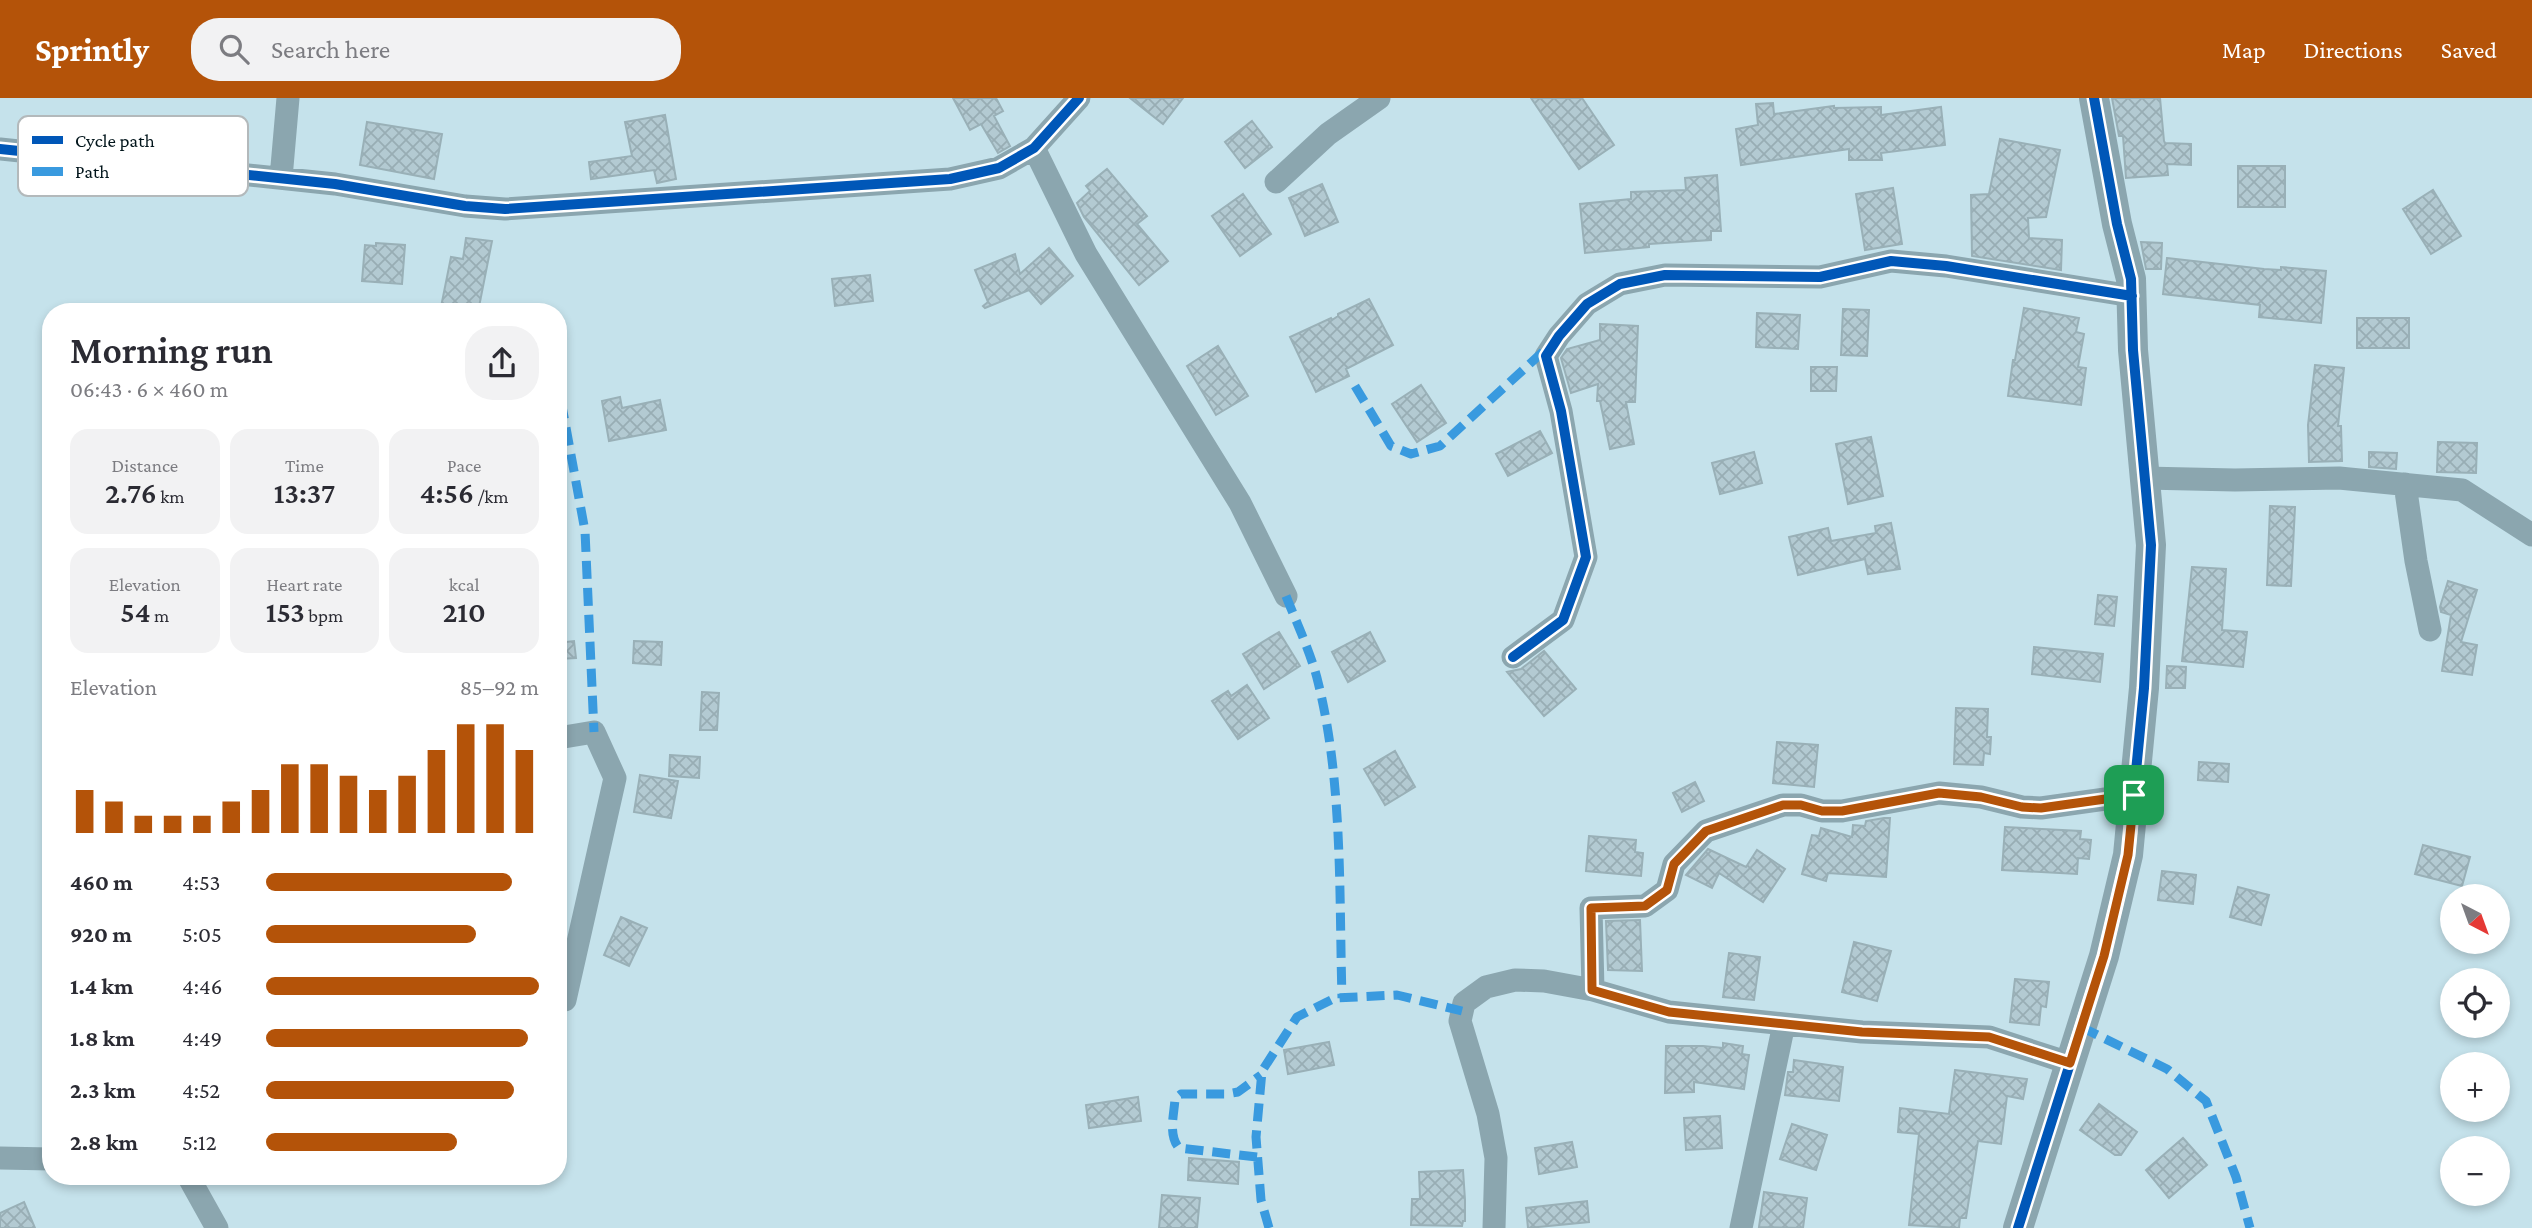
<!DOCTYPE html>
<meta charset="utf-8">
<style>
body{margin:0;font-family:"Crimson Pro",serif;background:#f2f2f3;color:#2b2b33;height:100vh;display:flex;flex-direction:column;font-size:26px;white-space:nowrap}
*{box-sizing:border-box;margin:0}
p{font-size:23px;color:#7c7c81}
.icon{flex:none;width:38px;height:38px;fill:none;stroke:currentColor;stroke-width:2;stroke-linecap:round;stroke-linejoin:round}
.map{position:relative;flex:1;overflow:hidden}
.sheet{position:absolute;left:42px;top:205px;width:525px;height:882px;display:flex;flex-direction:column;background:#fff;border-radius:28px;box-shadow:0 4px 10px #0003}
.sheet>*{flex:none}
.needle{width:46px;rotate:139deg}
.fabs{position:absolute;left:2440px;top:786px;display:grid;gap:14px}
.fabs a{display:grid;place-items:center;width:70px;height:70px;border-radius:50%;background:#fff;box-shadow:0 4px 10px #0003;font-size:35px}
.pin{position:absolute;display:grid;place-items:center;width:60px;height:60px;color:#fff;margin:-30px;border-radius:14px;box-shadow:0 4px 10px #0006}
.round{display:grid;place-items:center;flex:none;width:74px;height:74px;border-radius:28px;background:#f2f2f3}
.headline{display:flex;align-items:center;justify-content:space-between;height:119px;padding:0 28px}
h1{font-size:38px;font-weight:600;line-height:52px}
.stats{display:grid;grid-template-columns:repeat(3,1fr);gap:10px;height:119px;padding:7px 28px}
.stats div{display:grid;align-content:center;border-radius:18px;background:#f2f2f3;text-align:center}
.stats b{font-size:30px;font-weight:600}
.stats small{font-size:19px;font-weight:400}
.stats p{font-size:19px}
.chart{height:196px;padding:14px 28px}
.chart p{display:flex;justify-content:space-between}
.chart svg{width:100%;height:126px;margin-top:7px;stroke:#b45309;stroke-width:6}
ul{padding:0 28px;list-style:none;font-size:23px}
li{display:grid;grid-template-columns:112px 84px 1fr;align-items:center;height:52px}
li i{height:18px;border-radius:9px;background:#b45309}
header{display:flex;align-items:center;gap:42px;box-sizing:border-box;height:98px;padding:0 35px;background:#b45309;color:#fff}
header strong{font-size:33px}
nav{display:flex;gap:38px;margin-inline-start:auto;font-size:24px}
.search{width:490px;height:63px;background:#f2f2f3;display:flex;align-items:center;gap:18px;box-sizing:border-box;padding:0 24px;border-radius:28px;color:#7c7c81;font-size:26px}
.map>svg:first-child{display:block}
.building{fill:url(#building-cross-hatch);stroke:#99b0b7;stroke-width:2}
.lines{fill:none;stroke-linecap:round;stroke-linejoin:round}
.minor{stroke:#8ba6af;stroke-width:23}
.tertiary{stroke:#8ba6af;stroke-width:30}
.quiet{stroke:#399adf;stroke-width:9;stroke-dasharray:18 9;stroke-linecap:butt}
.cycleway-casing{stroke:#fff;stroke-width:15}
.cycleway{stroke:#0057b8;stroke-width:10}
.route-casing{stroke:#fff;stroke-width:14}
.route{stroke:#b45309;stroke-width:9}
.key{fill:#fff;stroke:#b3b9bb;stroke-width:2}
.key-label{font-size:19px;fill:#02151b}
</style>
<header>
<strong>Sprintly</strong>
<div class="search"><svg class="icon" aria-label="search" viewBox="0 0 24 24"><circle cx="10" cy="10" r="6"/><path d="M15 15l6 6"/></svg>Search here</div>
<nav><a>Map</a><a>Directions</a><a>Saved</a></nav>
</header>
<div class="map">
<svg width="2532" height="1130" viewBox="0 0 2532 1130">
<defs>
<pattern id="building-cross-hatch" width="8" height="8" patternUnits="userSpaceOnUse" patternTransform="scale(1.75)"><rect width="8" height="8" fill="#b3cad2"/><path d="M0 0l8 8M0 8l8-8" fill="none" stroke="#98adb4"/></pattern>
</defs>
<rect width="100%" height="100%" fill="#c5e2eb"/>
<path class="building" d="M 953,0 L 996,0 L 1003,13 L 994,18 L 1010,48 L 998,55 L 981,26 L 970,32 Z
M 1130,0 L 1183,0 L 1163,26 Z
M 1531,0 L 1582,0 L 1614,47 L 1579,71 Z
M 2112,0 L 2160,0 L 2164,43 L 2165,45 L 2191,46 L 2191,67 L 2167,66 L 2168,77 L 2126,80 L 2123,38 L 2119,38 Z
M 1773,5 L 1774,16 L 1834,8 L 1834,10 L 1881,9 L 1881,17 L 1941,9 L 1945,47 L 1881,55 L 1882,62 L 1849,62 L 1849,51 L 1741,67 L 1736,31 L 1758,27 L 1756,6 Z
M 665,17 L 676,81 L 657,85 L 654,72 L 591,81 L 589,64 L 632,58 L 625,24 Z
M 1252,23 L 1272,49 L 1245,70 L 1225,44 Z
M 367,24 L 442,36 L 434,81 L 360,67 Z
M 2000,41 L 2060,52 L 2046,119 L 2028,120 L 2029,140 L 2062,142 L 2061,172 L 1972,158 L 1971,97 L 1989,96 Z
M 2238,68 L 2285,68 L 2285,109 L 2238,109 Z
M 1107,71 L 1147,118 L 1137,126 L 1168,163 L 1139,187 L 1084,119 L 1077,105 L 1090,93 L 1086,88 Z
M 1717,77 L 1721,133 L 1711,133 L 1711,142 L 1649,146 L 1649,149 L 1585,155 L 1580,106 L 1631,101 L 1631,94 L 1686,92 L 1685,80 Z
M 1322,86 L 1338,124 L 1305,138 L 1289,100 Z
M 1893,90 L 1902,146 L 1865,152 L 1856,96 Z
M 2433,92 L 2461,138 L 2431,156 L 2403,111 Z
M 1243,96 L 1271,136 L 1240,158 L 1212,118 Z
M 466,140 L 492,143 L 478,214 L 440,214 L 451,159 L 463,161 Z
M 2141,144 L 2162,145 L 2161,171 L 2146,171 Z
M 376,145 L 405,147 L 402,186 L 362,183 L 365,147 L 376,148 Z
M 1049,150 L 1073,178 L 1041,206 L 1029,192 L 985,210 L 983,208 L 988,204 L 975,172 L 1015,156 L 1020,176 Z
M 2167,160 L 2264,171 L 2281,172 L 2281,169 L 2326,173 L 2321,225 L 2259,219 L 2260,207 L 2163,196 Z
M 870,177 L 873,203 L 835,208 L 832,181 Z
M 1369,201 L 1393,247 L 1346,271 L 1349,278 L 1316,294 L 1290,239 L 1331,220 L 1332,222 L 1338,218 L 1338,216 Z
M 2024,210 L 2079,220 L 2076,234 L 2084,236 L 2078,269 L 2086,270 L 2081,307 L 2008,298 L 2013,262 L 2015,262 Z
M 1843,211 L 1869,212 L 1867,258 L 1841,257 Z
M 1757,215 L 1800,217 L 1798,251 L 1756,249 Z
M 2357,220 L 2409,220 L 2409,250 L 2357,250 Z
M 1600,226 L 1638,228 L 1635,304 L 1626,304 L 1634,346 L 1610,351 L 1600,303 L 1597,303 L 1598,286 L 1571,295 L 1561,260 L 1567,251 L 1600,242 Z
M 1218,248 L 1248,298 L 1216,317 L 1187,268 Z
M 2315,267 L 2344,270 L 2338,328 L 2341,328 L 2342,363 L 2309,364 L 2308,327 Z
M 1811,269 L 1837,269 L 1836,293 L 1811,293 Z
M 1421,287 L 1446,325 L 1417,344 L 1392,306 Z
M 620,299 L 622,310 L 660,302 L 666,332 L 609,343 L 602,303 Z
M 1540,333 L 1552,355 L 1508,378 L 1496,356 Z
M 1871,339 L 1883,398 L 1848,406 L 1836,346 Z
M 2438,344 L 2477,345 L 2476,375 L 2437,374 Z
M 1754,354 L 1762,385 L 1720,396 L 1712,365 Z
M 2369,354 L 2397,355 L 2396,371 L 2369,369 Z
M 2270,408 L 2295,409 L 2291,488 L 2267,487 Z
M 1891,425 L 1900,471 L 1868,476 L 1865,461 L 1798,477 L 1789,439 L 1828,430 L 1831,443 L 1876,435 L 1875,428 Z
M 2192,469 L 2226,471 L 2222,532 L 2247,534 L 2243,569 L 2182,563 Z
M 2448,483 L 2477,492 L 2461,544 L 2477,547 L 2472,577 L 2442,573 L 2451,517 L 2441,514 L 2440,509 Z
M 2098,497 L 2117,499 L 2114,528 L 2095,526 Z
M 1279,534 L 1300,568 L 1264,591 L 1243,556 Z
M 1370,534 L 1385,563 L 1348,584 L 1332,554 Z
M 574,543 L 576,560 L 558,561 L 558,545 Z
M 634,543 L 662,544 L 661,567 L 633,565 Z
M 2034,549 L 2103,556 L 2100,584 L 2032,576 Z
M 1544,553 L 1576,591 L 1544,618 L 1507,574 L 1521,571 Z
M 2167,568 L 2186,569 L 2185,590 L 2166,590 Z
M 1247,587 L 1269,620 L 1238,641 L 1212,603 L 1228,593 L 1231,598 Z
M 702,594 L 719,595 L 717,632 L 700,632 Z
M 1956,610 L 1988,611 L 1987,639 L 1991,639 L 1990,656 L 1984,655 L 1983,667 L 1954,666 Z
M 1777,644 L 1818,647 L 1814,689 L 1773,685 Z
M 1395,653 L 1415,689 L 1385,707 L 1364,671 Z
M 670,657 L 700,659 L 699,680 L 669,678 Z
M 2199,664 L 2229,666 L 2228,684 L 2198,682 Z
M 640,677 L 678,683 L 671,720 L 634,714 Z
M 1695,684 L 1704,703 L 1682,714 L 1673,695 Z
M 1884,720 L 1890,720 L 1886,779 L 1828,775 L 1826,783 L 1802,776 L 1812,737 L 1819,738 L 1821,730 L 1852,739 L 1853,727 L 1865,728 L 1866,723 Z
M 2005,729 L 2081,733 L 2080,741 L 2091,742 L 2089,761 L 2078,760 L 2077,776 L 2002,772 Z
M 1589,738 L 1636,742 L 1635,754 L 1643,755 L 1641,778 L 1586,773 Z
M 2423,747 L 2470,759 L 2462,788 L 2415,776 Z
M 1708,751 L 1746,769 L 1757,752 L 1785,771 L 1763,804 L 1719,775 L 1712,790 L 1686,777 Z
M 2162,773 L 2196,777 L 2193,806 L 2158,802 Z
M 2238,789 L 2269,797 L 2261,827 L 2230,819 Z
M 621,819 L 647,830 L 629,868 L 604,857 Z
M 1640,822 L 1642,873 L 1608,872 L 1606,823 Z
M 1854,844 L 1891,853 L 1877,903 L 1842,894 Z
M 1729,855 L 1760,859 L 1754,902 L 1723,899 Z
M 2015,881 L 2049,884 L 2046,909 L 2041,908 L 2039,927 L 2010,924 Z
M 1329,944 L 1334,967 L 1288,976 L 1284,952 Z
M 1723,945 L 1743,948 L 1742,956 L 1749,957 L 1744,991 L 1694,984 L 1694,994 L 1665,995 L 1666,948 L 1703,948 L 1723,950 Z
M 1794,962 L 1843,969 L 1839,1003 L 1785,997 L 1788,974 L 1793,974 Z
M 1955,972 L 2027,981 L 2023,1001 L 2007,998 L 2001,1046 L 1978,1043 L 1966,1120 L 1960,1120 L 1959,1130 L 1909,1127 L 1919,1036 L 1898,1034 L 1900,1010 L 1949,1016 Z
M 1138,999 L 1141,1023 L 1089,1030 L 1086,1007 Z
M 2099,1006 L 2137,1034 L 2121,1057 L 2115,1057 L 2080,1032 Z
M 1720,1018 L 1722,1050 L 1686,1052 L 1684,1020 Z
M 1792,1026 L 1827,1037 L 1816,1072 L 1780,1061 Z
M 2183,1040 L 2207,1067 L 2169,1100 L 2146,1072 Z
M 1572,1044 L 1577,1069 L 1539,1076 L 1535,1050 Z
M 1189,1060 L 1239,1064 L 1238,1086 L 1188,1082 Z
M 1463,1072 L 1465,1102 L 1465,1123 L 1463,1123 L 1462,1128 L 1411,1127 L 1412,1101 L 1420,1101 L 1419,1074 Z
M 1764,1094 L 1807,1100 L 1803,1130 L 1759,1129 Z
M 1162,1097 L 1200,1100 L 1197,1130 L 1159,1130 Z
M 1587,1103 L 1589,1124 L 1528,1130 L 1526,1110 Z
M 24,1104 L 35,1130 L 0,1130 L 0,1115 Z"/>
<g class="lines">
<path class="minor" d="M 1034,50 L 1086,156 L 1240,405 L 1286,498
M 0,51 L 335,86 L 465,108 L 505,111 L 950,81 L 999,70 L 1034,50 L 1079,0
M 281,80 L 288,0
M 1276,84 L 1328,36 L 1379,0
M 2144,380 L 2235,382 L 2339,380 L 2462,392 L 2532,437
M 2405,386 L 2416,463 L 2430,532
M 1513,559 L 1563,522 L 1586,459 L 1561,313 L 1546,258 L 1559,238 L 1587,206 L 1620,186 L 1665,177 L 1820,179 L 1891,163 L 1946,168 L 2132,198
M 558,640 L 594,634 L 615,680 L 565,902
M 1593,892 L 1591,810 L 1645,808 L 1667,792 L 1674,766 L 1706,733 L 1783,707 L 1801,707 L 1822,713 L 1842,713 L 1939,695 L 1981,699 L 2022,709 L 2041,710 L 2134,697
M 0,1060 L 51,1061
M 188,1078 L 217,1130
M 1494,1130 L 1496,1060 L 1488,1016 L 1460,923 L 1464,905 L 1486,889 L 1515,882 L 1544,883 L 1593,892 L 1669,914 L 1862,934 L 1989,939 L 2069,965
M 1741,1130 L 1784,926"/>
<path class="tertiary" d="M 2018,1130 L 2104,858 L 2128,757 L 2144,590 L 2151,447 L 2133,252 L 2131,181 L 2117,126 L 2094,0"/>
<path class="quiet" d="M 1355,288 L 1391,348 L 1411,356 L 1440,348 L 1547,250
M 558,305 L 562,308 L 585,433 L 594,634
M 1286,498 C 1297,526 1311,555 1318,584 C 1343,684 1339,796 1342,900
M 2081,929 L 2167,971 L 2206,1003 L 2236,1079 L 2250,1130
M 1257,1059 L 1179,1050 C 1168,1037 1174,1017 1175,1001 L 1181,996 L 1227,996 L 1238,994 L 1261,977
M 1269,1130 L 1261,1102 L 1256,1039 L 1262,973 L 1297,919 L 1335,900 L 1397,897 L 1462,913"/>
<g class="cycleway-casing">
<path id="cycleway" d="M 0,51 L 335,86 L 465,108 L 505,111 L 950,81 L 999,70 L 1034,50 L 1079,0
M 1513,559 L 1563,522 L 1586,459 L 1561,313 L 1546,258 L 1559,238 L 1587,206 L 1620,186 L 1665,177 L 1820,179 L 1891,163 L 1946,168 L 2132,198
M 2018,1130 L 2104,858 L 2128,757 L 2144,590 L 2151,447 L 2133,252 L 2131,181 L 2117,126 L 2094,0"/>
</g>
<use href="#cycleway" class="cycleway"/>
</g>
<g class="lines">
<g class="route-casing">
<path id="route" d="M 1939,695 L 1981,699 L 2022,709 L 2041,710 L 2134,697 L 2128,757 L 2104,858 L 2070,965 L 1989,939 L 1862,934 L 1669,914 L 1592,892 L 1591,810 L 1645,808 L 1667,792 L 1674,766 L 1706,733 L 1783,707 L 1801,707 L 1822,713 L 1842,713 Z"/>
</g>
<use href="#route" class="route"/>
</g>
<rect x="18" y="18" width="230" height="80" rx="10" class="key"/>
<rect x="32" y="38" width="31" height="8" fill="#0057b8"/>
<rect x="32" y="69" width="31" height="9" fill="#399adf"/>
<g class="key-label">
<text x="75" y="49">Cycle path</text>
<text x="75" y="80">Path</text>
</g>
</svg>
<div class="fabs">
<a><svg class="needle" viewBox="-14 -14 28 28"><path d="M0-13l5 13h-10z" fill="#e53935"/><path d="M0 13l5-13h-10z" fill="#7c7c81"/></svg></a>
<a><svg class="icon" aria-label="locate" viewBox="0 0 24 24"><circle cx="12" cy="12" r="6"/><path d="M12 2v4M12 18v4M2 12h4M18 12h4"/></svg></a>
<a>+</a>
<a>−</a>
</div>
<div class="pin" style="left:2134px;top:697px;background:#1e9e55"><svg class="icon" aria-label="arrive" viewBox="0 0 24 24"><path d="M6 21V4h12l-3 4 3 4H6"/></svg></div>
<section class="sheet">
<div class="headline"><div><h1>Morning run</h1><p>06:43 · 6 × 460 m</p></div><a class="round"><svg class="icon" aria-label="share" viewBox="0 0 24 24"><path d="M12 15V3M7 8l5-5 5 5M5 13v7h14v-7"/></svg></a></div>
<div class="stats">
<div><p>Distance</p><b>2.76<small> km</small></b></div>
<div><p>Time</p><b>13:37</b></div>
<div><p>Pace</p><b>4:56<small> /km</small></b></div>
</div>
<div class="stats">
<div><p>Elevation</p><b>54<small> m</small></b></div>
<div><p>Heart rate</p><b>153<small> bpm</small></b></div>
<div><p>kcal</p><b>210</b></div>
</div>
<div class="chart"><p><span>Elevation</span>85–92 m</p>
<svg viewBox="0 0 160 44" preserveAspectRatio="none"><path d="M5 44V29M15 44V33M25 44V38M35 44V38M45 44V38M55 44V33M65 44V29M75 44V20M85 44V20M95 44V24M105 44V29M115 44V24M125 44V15M135 44V6M145 44V6M155 44V15"/></svg>
</div>
<ul>
<li><b>460 m</b>4:53<i style="width:90%"></i></li>
<li><b>920 m</b>5:05<i style="width:77%"></i></li>
<li><b>1.4 km</b>4:46<i style="width:100%"></i></li>
<li><b>1.8 km</b>4:49<i style="width:96%"></i></li>
<li><b>2.3 km</b>4:52<i style="width:91%"></i></li>
<li><b>2.8 km</b>5:12<i style="width:70%"></i></li>
</ul>
</section>
</div>
